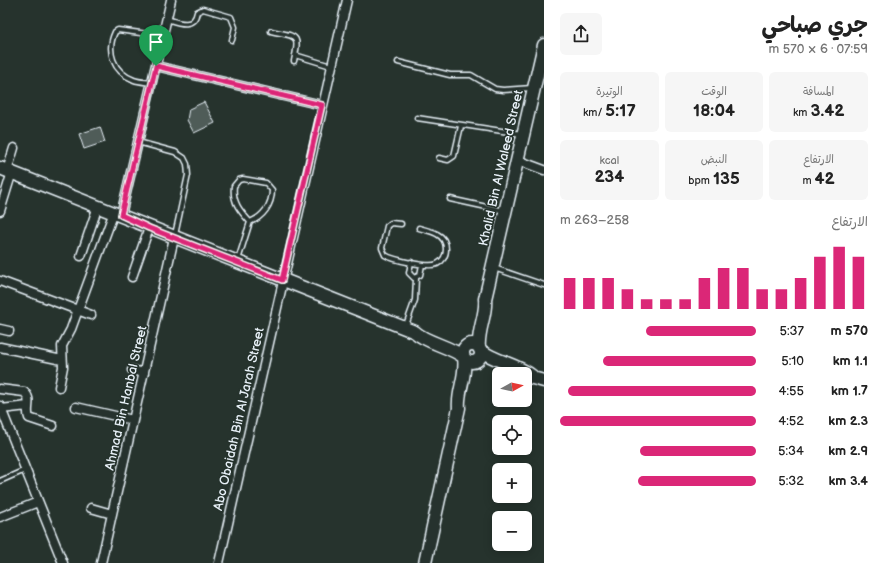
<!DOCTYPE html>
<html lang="ar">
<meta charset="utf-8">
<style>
body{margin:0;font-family:"Balsamiq Sans","Playpen Sans Arabic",sans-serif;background:#f6f6f6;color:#222;direction:rtl;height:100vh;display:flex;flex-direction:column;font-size:15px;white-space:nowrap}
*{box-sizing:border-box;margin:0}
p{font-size:13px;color:#767676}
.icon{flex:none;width:22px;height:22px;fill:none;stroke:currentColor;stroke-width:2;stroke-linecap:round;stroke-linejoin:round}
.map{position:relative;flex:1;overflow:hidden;direction:ltr}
.sheet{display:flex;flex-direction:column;background:#fff;width:340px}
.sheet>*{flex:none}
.needle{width:26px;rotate:82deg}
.controls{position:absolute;left:492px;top:367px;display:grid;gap:8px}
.controls a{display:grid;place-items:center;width:40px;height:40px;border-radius:6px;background:#fff;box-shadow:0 2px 10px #0003;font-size:20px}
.pin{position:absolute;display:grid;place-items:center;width:34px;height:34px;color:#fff;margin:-41px -17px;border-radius:50% 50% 50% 0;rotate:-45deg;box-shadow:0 0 4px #0007}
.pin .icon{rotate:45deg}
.round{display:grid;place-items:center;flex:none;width:42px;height:42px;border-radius:6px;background:#f6f6f6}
.overview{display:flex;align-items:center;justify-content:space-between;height:68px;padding:0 16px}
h1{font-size:22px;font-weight:700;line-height:30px}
.stats{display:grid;grid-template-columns:repeat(3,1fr);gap:6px;height:68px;padding:4px 16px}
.stats div{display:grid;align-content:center;border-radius:6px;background:#f6f6f6;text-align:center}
.stats b{font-size:17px;font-weight:700}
.stats small{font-size:11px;font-weight:400}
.stats p{font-size:11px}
.chart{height:112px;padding:8px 16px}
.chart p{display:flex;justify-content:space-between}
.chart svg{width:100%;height:72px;margin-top:4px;stroke:#db2777;stroke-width:6}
ul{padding:0 16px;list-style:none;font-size:13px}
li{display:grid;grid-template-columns:64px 48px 1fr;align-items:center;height:30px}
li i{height:10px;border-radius:5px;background:#db2777}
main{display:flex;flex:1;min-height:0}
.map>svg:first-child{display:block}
.building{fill:#505c59;stroke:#e8f1f8}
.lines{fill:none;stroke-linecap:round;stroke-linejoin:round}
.lane-casing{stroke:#e8f1f8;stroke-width:7}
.street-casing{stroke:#e8f1f8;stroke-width:11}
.secondary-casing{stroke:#e8f1f8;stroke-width:15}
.lane{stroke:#26332d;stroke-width:4}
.street{stroke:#26332d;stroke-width:8}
.secondary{stroke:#26332d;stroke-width:12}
.route-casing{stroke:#fff;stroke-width:8}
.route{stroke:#db2777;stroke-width:5}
.labels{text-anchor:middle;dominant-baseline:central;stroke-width:3.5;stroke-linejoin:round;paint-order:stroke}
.street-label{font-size:13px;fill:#e8f1f8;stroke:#26332d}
</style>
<main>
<section class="sheet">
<div class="overview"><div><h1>جري صباحي</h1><p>07:59 · 6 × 570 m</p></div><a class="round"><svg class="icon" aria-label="share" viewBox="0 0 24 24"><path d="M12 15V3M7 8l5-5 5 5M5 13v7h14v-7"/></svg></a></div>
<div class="stats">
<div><p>المسافة</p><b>3.42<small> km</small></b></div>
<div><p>الوقت</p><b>18:04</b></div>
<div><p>الوتيرة</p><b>5:17<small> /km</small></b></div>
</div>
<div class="stats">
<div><p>الارتفاع</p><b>42<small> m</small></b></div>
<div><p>النبض</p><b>135<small> bpm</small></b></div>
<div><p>kcal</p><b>234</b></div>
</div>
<div class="chart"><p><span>الارتفاع</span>258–263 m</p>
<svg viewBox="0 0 160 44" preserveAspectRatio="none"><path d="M5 44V25M15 44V25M25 44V25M35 44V32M45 44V38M55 44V38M65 44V38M75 44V25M85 44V19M95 44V19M105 44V32M115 44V32M125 44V25M135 44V12M145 44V6M155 44V12"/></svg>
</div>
<ul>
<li><b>570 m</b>5:37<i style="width:56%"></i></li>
<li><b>1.1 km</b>5:10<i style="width:78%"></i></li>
<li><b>1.7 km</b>4:55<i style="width:96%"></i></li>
<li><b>2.3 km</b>4:52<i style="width:100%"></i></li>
<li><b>2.9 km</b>5:34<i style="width:59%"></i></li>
<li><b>3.4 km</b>5:32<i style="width:60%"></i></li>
</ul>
</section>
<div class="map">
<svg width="544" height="563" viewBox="0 0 544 563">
<rect width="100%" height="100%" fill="#26332d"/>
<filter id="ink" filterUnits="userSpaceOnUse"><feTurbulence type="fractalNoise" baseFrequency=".025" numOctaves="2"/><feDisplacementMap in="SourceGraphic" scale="8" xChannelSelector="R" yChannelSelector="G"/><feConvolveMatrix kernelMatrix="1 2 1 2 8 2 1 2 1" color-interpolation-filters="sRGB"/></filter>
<g filter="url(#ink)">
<path class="building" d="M 204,102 L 215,123 L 194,133 L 187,120 L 189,109 Z
M 100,127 L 105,142 L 84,149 L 79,134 Z"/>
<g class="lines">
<g class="lane-casing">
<path id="lane" d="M 167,19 C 179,23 194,29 197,12 L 203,9 L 231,17 L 235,27 L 232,40
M 271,31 C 297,37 300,33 294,61
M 295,55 L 331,66
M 398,62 L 450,75 L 471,75 L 495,89 L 503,90 L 532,88
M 152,83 C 146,82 139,82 134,80 C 113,72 106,51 115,32 L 118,30 L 163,36
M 417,118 L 522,134
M 138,142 L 175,152 L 184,158 L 187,164 L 188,175 L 175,235
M 439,158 L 448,160 L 454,156 L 461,126
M 243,179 L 266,183 L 272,190 C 272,205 263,217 250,222 C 240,211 232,202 234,186 L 239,180 Z
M 450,199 L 505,211
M 401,224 L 391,223 L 387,226 L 382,248 L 385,255 C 393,260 429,268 437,264 C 449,258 449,240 437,234 C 432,231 425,230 419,228
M 238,260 L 250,222
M 411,262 L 409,273 L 414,278 L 420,275 L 422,265
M 494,268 L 544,285
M 405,328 L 415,300 L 416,278
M 0,481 L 25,470"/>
</g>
<g class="street-casing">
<path id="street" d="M 156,66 L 322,105
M 517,160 L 544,170
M 7,171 L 14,148
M 0,211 L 12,172
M 121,215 L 171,0
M 81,256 L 98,206
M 132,277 L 149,228
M 0,281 L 91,315
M 0,329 L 9,331
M 0,347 L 62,360
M 132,370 L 144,373
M 59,387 L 63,367 L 62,346 L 71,329 L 114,212
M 0,389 L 24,392 C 33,399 25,409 29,418 L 53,426
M 0,406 L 63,563
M 76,407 L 133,420
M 1,409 L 28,406
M 91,508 L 112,514
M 0,517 L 38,502
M 101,563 L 174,238
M 219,563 L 347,0"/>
</g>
<g class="secondary-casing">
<path id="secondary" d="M 0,168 L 415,332 C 425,342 449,346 464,357
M463 353a9 9 0 1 1 18 0a9 9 0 1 1-18 0Z
M 479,348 C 477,331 487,314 485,299 L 544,45
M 480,350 C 496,362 517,364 532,376
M 525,376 L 544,381
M 425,563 L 459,408 C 457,392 467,376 464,358"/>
</g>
<use href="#lane" class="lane"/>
<use href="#street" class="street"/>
<use href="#secondary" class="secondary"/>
</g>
</g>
<g class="lines" filter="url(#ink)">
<g class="route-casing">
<path id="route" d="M 156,66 L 322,105 L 282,280 L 149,228 L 121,215 Z"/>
</g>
<use href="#route" class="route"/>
</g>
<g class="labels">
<g class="street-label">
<text transform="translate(501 168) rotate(-77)">Khalid Bin Al Waleed Street</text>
<text transform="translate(126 398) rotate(-77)">Ahmad Bin Hanbal Street</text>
<text transform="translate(239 419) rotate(-77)">Abo Obaidah Bin Al Jarah Street</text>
</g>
</g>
</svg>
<div class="controls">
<a><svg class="needle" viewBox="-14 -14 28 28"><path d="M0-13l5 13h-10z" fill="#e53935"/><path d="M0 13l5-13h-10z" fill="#767676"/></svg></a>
<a><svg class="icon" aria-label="locate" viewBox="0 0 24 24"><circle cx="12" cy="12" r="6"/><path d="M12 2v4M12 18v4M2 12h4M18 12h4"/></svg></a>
<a>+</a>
<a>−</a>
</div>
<div class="pin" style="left:156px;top:66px;background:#1e9e55"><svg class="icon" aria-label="arrive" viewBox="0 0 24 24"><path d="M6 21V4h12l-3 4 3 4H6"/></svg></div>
</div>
</main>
